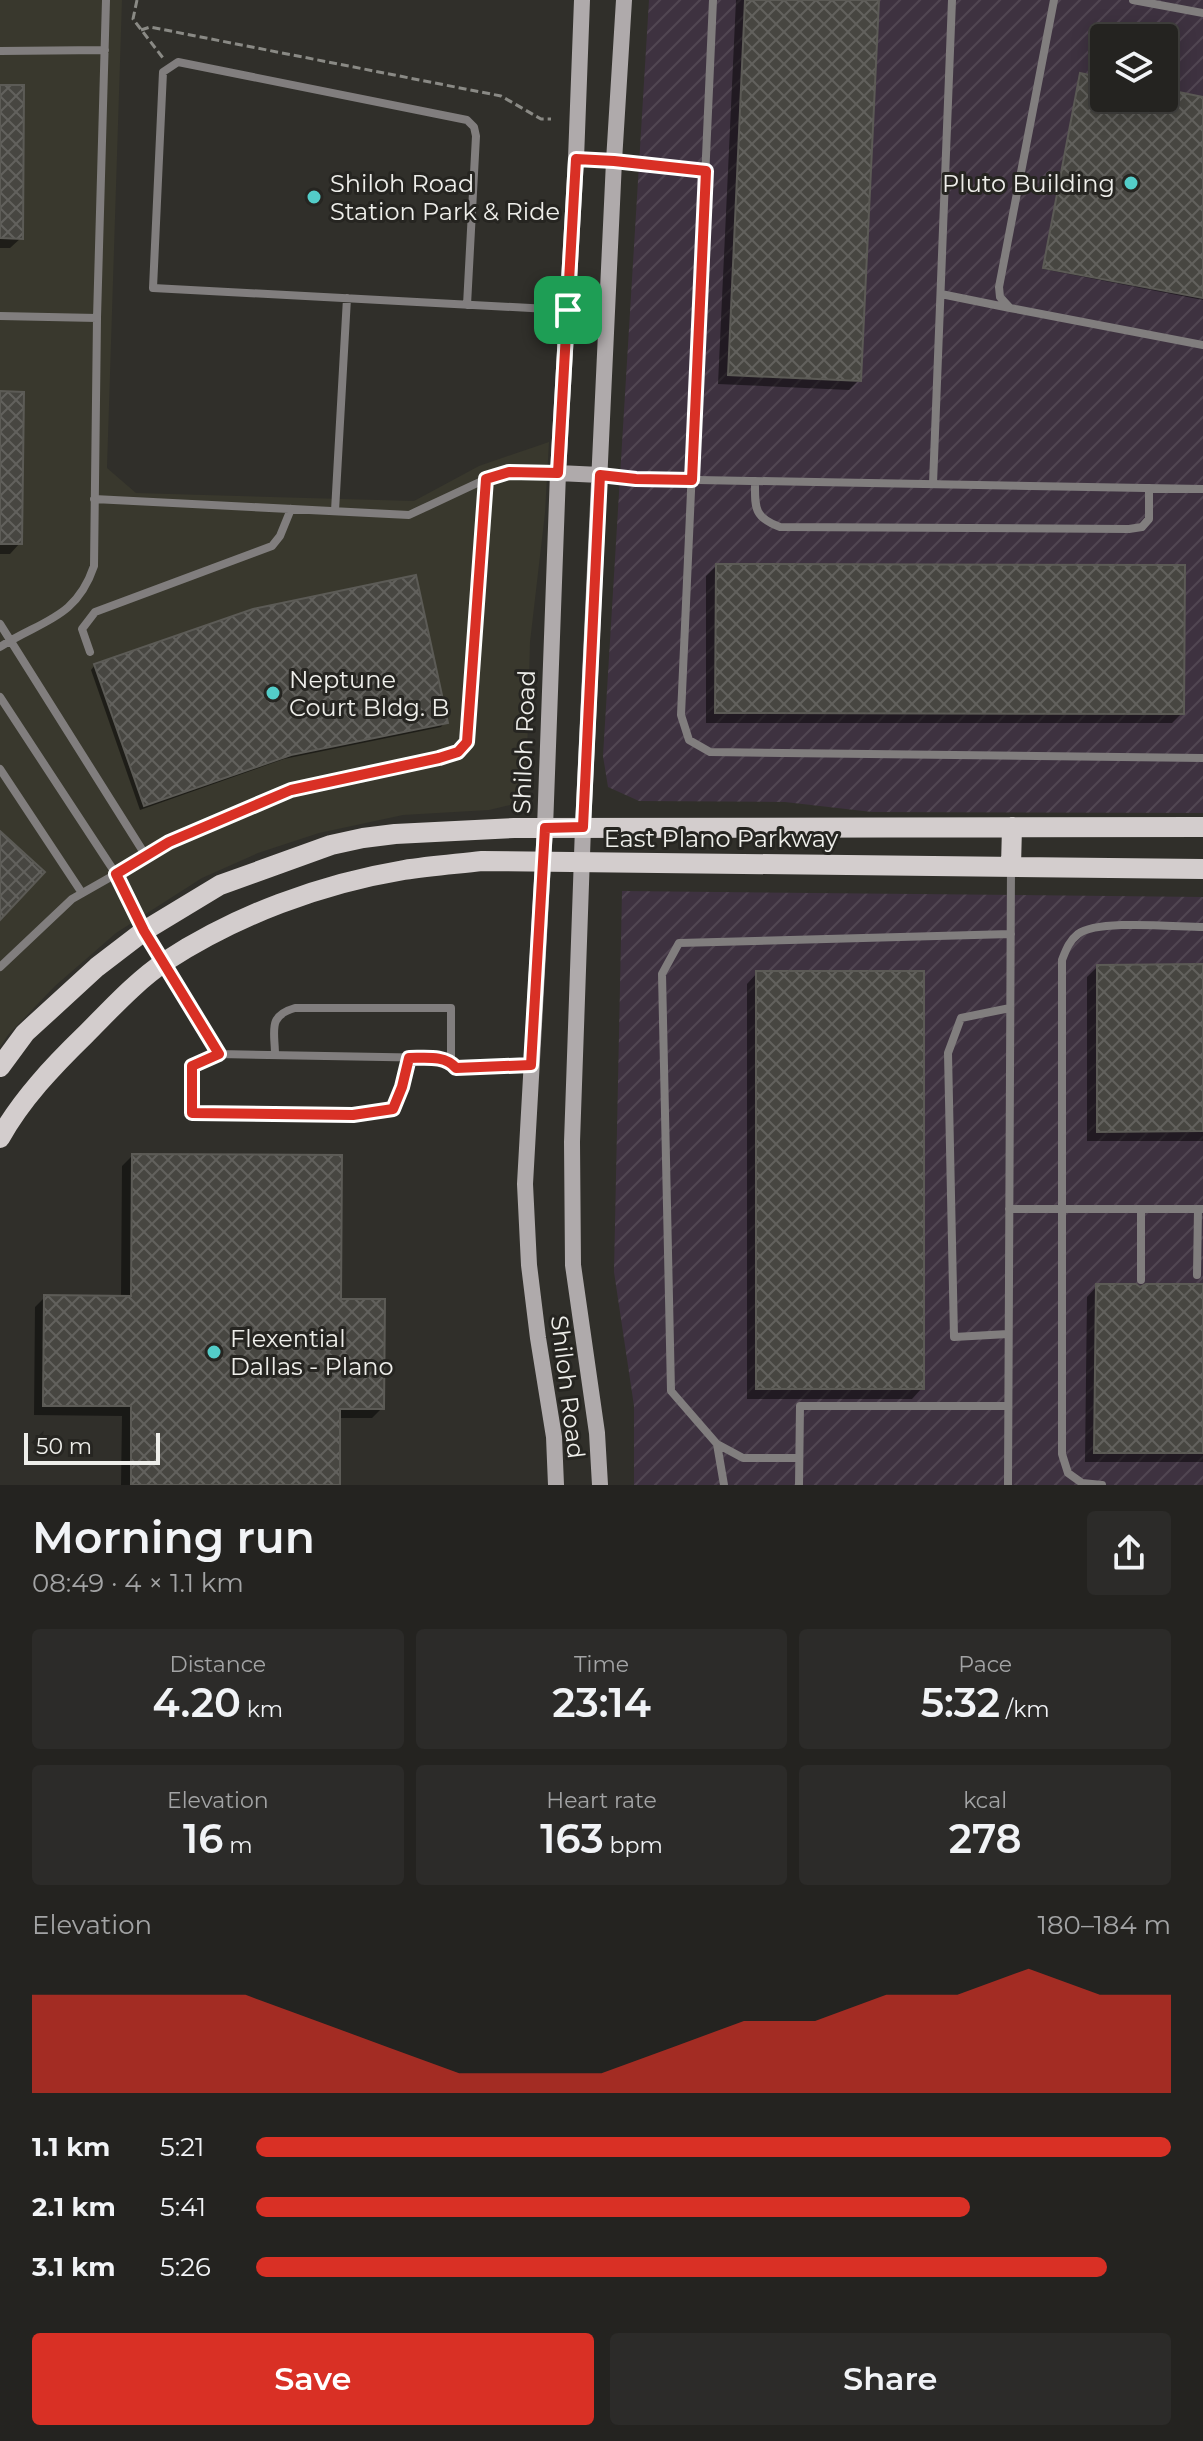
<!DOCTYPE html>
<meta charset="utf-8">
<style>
body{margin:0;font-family:Montserrat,sans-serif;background:#2c2b29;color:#f1f3f6;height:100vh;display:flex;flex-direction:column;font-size:30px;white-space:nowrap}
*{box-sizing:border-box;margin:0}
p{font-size:26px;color:#a3a4a5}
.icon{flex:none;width:44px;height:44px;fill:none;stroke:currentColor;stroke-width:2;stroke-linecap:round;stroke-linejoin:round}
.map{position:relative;height:1485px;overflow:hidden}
.sheet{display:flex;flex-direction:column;background:#242320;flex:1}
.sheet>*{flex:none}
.fabs{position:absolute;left:1090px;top:24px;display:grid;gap:16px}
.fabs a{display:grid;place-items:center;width:88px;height:88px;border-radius:8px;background:#242320;box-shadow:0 4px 20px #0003,0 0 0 2px #41403e;font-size:40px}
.scale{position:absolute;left:24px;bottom:20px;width:136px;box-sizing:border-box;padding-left:8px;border:4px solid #eeeeea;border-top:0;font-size:22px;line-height:28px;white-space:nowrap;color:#eeeeea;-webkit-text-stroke:6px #262521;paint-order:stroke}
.pin{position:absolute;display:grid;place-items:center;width:68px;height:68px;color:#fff;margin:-34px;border-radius:16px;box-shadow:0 4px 12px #0006}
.round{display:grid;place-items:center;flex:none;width:84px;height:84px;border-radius:8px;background:#2c2b29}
.head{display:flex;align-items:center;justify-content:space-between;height:136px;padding:0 32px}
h1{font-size:44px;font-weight:600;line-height:60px}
.metrics{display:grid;grid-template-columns:repeat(3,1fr);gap:12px;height:136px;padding:8px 32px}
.metrics div{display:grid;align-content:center;border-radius:8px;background:#2c2b29;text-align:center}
.metrics b{font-size:40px;font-weight:600}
.metrics small{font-size:22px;font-weight:400}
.metrics p{font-size:22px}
.chart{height:224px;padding:16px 32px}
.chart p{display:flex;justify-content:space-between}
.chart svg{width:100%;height:144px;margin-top:8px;fill:#d93025;opacity:.7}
.cta{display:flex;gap:16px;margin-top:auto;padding:16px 32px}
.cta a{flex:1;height:92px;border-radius:8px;background:#d93025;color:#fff;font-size:32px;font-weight:600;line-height:92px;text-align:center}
.cta a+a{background:#2c2b29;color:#f1f3f6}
ul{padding:0 32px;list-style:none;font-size:26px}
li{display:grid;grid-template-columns:128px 96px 1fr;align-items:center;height:60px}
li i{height:20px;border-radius:10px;background:#d93025}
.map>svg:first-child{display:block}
.built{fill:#39382d}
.industrial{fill:url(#industrial-furrows);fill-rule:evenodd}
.shadow{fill:#0007}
.building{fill:url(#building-cross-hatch);stroke:#5c5b56;stroke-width:2}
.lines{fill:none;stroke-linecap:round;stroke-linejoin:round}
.path{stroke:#8a8a85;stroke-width:3;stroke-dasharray:8 4;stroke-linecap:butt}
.lane{stroke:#817e7e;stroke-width:8}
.secondary{stroke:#afaaab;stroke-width:16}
.primary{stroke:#d3cdcd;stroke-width:20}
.route-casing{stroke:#fff;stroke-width:16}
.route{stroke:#d93025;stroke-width:10}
.poi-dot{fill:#53cdc9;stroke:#262521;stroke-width:3}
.labels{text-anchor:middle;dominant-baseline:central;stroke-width:6;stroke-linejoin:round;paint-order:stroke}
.poi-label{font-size:24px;fill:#eeeeea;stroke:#262521;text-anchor:start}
.street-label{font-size:24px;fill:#eeeeea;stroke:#262521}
</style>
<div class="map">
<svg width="1203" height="1485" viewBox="0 0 1203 1485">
<defs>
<pattern id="industrial-furrows" width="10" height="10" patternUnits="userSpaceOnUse" patternTransform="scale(2)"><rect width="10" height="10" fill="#3e3240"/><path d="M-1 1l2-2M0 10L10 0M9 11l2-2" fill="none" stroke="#514652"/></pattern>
<pattern id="building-cross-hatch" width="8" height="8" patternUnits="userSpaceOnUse" patternTransform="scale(2)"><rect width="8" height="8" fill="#474641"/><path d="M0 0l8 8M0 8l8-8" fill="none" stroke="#62615d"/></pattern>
</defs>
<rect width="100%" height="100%" fill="#302f2a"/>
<path class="built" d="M 0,0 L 122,0 L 107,468 L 136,493 L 414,501 L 479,466 L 549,442 L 545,513 L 530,642 L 527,758 L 524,787 L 510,805 L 489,810 L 403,815 L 319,833 L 258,853 L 202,878 L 116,933 L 55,986 L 8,1035 L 0,1047 Z"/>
<path class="industrial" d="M 649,0 L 1203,0 L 1203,813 L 872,812 L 785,802 L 639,801 L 608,787 L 603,756 ZM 1104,38 L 1164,38 L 1164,98 L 1104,98 Z
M 622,891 L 1203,897 L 1203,1485 L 634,1485 L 634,1406 L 614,1272 Z"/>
<path class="shadow" d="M 736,0 L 877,0 L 859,380 L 849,390 L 718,384 Z
M 1079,77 L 1104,80 L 1104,98 L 1164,98 L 1164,91 L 1203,99 L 1203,300 L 1043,269 Z
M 0,87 L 21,238 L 10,248 L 0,248 Z
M 0,393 L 20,543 L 10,554 L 0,554 Z
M 716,566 L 1182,713 L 1172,723 L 706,723 L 706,576 Z
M 95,665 L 445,722 L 441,727 L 284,759 L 140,810 L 91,670 Z
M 1097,967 L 1203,967 L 1203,1141 L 1087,1141 L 1087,977 Z
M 757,973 L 922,1388 L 912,1399 L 747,1399 L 747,984 Z
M 132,1156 L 339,1300 L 382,1408 L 372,1418 L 338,1418 L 338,1485 L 121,1485 L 122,1416 L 34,1415 L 35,1307 L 45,1297 L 121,1297 L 122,1166 Z
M 1097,1286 L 1140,1289 L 1203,1286 L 1203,1462 L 1085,1462 L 1087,1297 Z"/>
<path class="building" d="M 745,0 L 879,0 L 861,381 L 728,375 Z
M 1080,73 L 1104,78 L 1104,98 L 1164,98 L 1164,89 L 1203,97 L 1203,298 L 1043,268 Z
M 0,85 L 24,85 L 23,239 L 0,238 Z
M 0,391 L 24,392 L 22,544 L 0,544 Z
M 716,564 L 1185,565 L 1184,714 L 715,713 Z
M 416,575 L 448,723 L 291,755 L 144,806 L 94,664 L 253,609 Z
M 0,831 L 45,872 L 0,920 Z
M 1203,964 L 1203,1131 L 1097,1132 L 1097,965 Z
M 756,971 L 924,971 L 924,1389 L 756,1389 Z
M 132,1154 L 342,1155 L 341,1299 L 385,1299 L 384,1409 L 340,1409 L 340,1485 L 131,1485 L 131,1406 L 43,1406 L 44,1295 L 131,1296 Z
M 1096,1284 L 1136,1284 L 1140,1287 L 1146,1284 L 1203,1284 L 1203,1453 L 1094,1453 Z"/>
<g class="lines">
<path class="path" d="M 137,0 L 133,19 L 163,58
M 141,30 L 150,27 L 501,96 L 541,119 L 551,119"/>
<path class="lane" d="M 713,0 L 681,715 L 689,740 L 710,752 L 1203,758
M 1054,0 L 999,287 L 1000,297 L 1010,308 L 1203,345
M 1133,0 L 1203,13
M 0,51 L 105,50
M 577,159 L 614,161 L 706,171
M 941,294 L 1010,308
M 467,305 L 476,136 L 474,127 L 467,120 L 178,62 L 163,72 L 153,288 L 567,310
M 0,316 L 97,318 L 94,566 C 76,619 42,620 0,647
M 97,318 L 106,0
M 600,475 L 645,479 L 1203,489
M 755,481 C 755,507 753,517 780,527 L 1129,529 L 1142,527 L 1149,519 L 1149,488
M 933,484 L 952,0
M 94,499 L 409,515 L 486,479
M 335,511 L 347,298
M 0,624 L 146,856
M 90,652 L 82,629 L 95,612 L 272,546 L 280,536 L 291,509
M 0,697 L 116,874 L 169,842 L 291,790 L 458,752 L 467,742 L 486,479 L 509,472 L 558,473
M 0,769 L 82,893
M 165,963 L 219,1054 L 440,1058 L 451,1062 L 456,1068 L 531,1065
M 0,967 L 72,899 L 116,874 L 143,928
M 219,1054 L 192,1066 L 192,1113 L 353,1115 L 393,1109 L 402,1087 L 409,1058
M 275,1055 C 275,1031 267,1016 295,1008 L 451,1008 L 451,1062
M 1009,1209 L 1203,1209
M 1141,1209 L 1141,1280
M 1197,1275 L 1198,1209
M 1008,1334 L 954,1337 L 948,1053 L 961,1018 L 1010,1008
M 717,1444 L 743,1458 L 799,1458
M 724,1485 L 717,1444 L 671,1391 L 662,974 L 679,943 L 1011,934
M 799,1485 L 800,1406 L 1008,1406
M 1008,1485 L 1011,866
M 1102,1485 L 1082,1483 L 1068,1473 L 1062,1454 L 1062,960 C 1066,950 1069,941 1078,934 C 1098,919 1176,927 1203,927"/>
<path class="secondary" d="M 558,473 L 600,475
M 556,1485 L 554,1437 L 538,1338 L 529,1265 L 525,1184 L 545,828 L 558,473 L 576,159 L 582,0
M 600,1485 L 597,1433 L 573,1265 L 572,1142 L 583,827 L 614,161 L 624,0"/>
<path class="primary" d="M 1011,866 L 1012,827
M 0,1067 L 25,1033 L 97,967 L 144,931 L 220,885 L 331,845 L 363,838 L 395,834 L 514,828 L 1203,827
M 0,1138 C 21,1100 53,1066 85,1035 C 110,1010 136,981 166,961 C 237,915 320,884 404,870 C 430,866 456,864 482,861 L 1203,869"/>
</g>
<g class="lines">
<g class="route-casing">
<path id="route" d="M 576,159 L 614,161 L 706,171 L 692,480 L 636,479 L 600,475 L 583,827 L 545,828 L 531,1065 L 456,1068 C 445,1055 426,1058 409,1058 L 402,1087 L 393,1109 L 353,1115 L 192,1113 L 192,1066 L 219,1054 L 144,931 L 116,874 L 169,842 L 291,790 L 439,758 L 458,752 L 467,742 L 486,479 L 509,472 L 558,473 Z"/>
</g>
<use href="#route" class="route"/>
</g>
<g class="poi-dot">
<circle cx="1131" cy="183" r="8"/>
<circle cx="314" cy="197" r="8"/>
<circle cx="273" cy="693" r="8"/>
<circle cx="214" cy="1352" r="8"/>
</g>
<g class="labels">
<g class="poi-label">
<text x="330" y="183">Shiloh Road<tspan x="330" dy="28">Station Park &amp; Ride</tspan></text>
<text x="1115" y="183" text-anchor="end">Pluto Building</text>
<text x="289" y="679">Neptune<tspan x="289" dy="28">Court Bldg. B</tspan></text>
<text x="230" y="1338">Flexential<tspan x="230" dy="28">Dallas - Plano</tspan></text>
</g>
<g class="street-label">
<text transform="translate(524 742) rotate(-88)">Shiloh Road</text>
<text x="721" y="838">East Plano Parkway</text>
<text transform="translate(568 1387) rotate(83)">Shiloh Road</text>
</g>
</g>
</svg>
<div class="fabs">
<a><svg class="icon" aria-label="layers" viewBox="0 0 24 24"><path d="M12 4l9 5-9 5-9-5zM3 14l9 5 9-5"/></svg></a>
</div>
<div class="scale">50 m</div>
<div class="pin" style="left:568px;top:310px;background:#1e9e55"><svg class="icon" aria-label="arrive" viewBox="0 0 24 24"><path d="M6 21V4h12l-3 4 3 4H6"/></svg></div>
</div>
<section class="sheet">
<div class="head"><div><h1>Morning run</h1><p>08:49 · 4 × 1.1 km</p></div><a class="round"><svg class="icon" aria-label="share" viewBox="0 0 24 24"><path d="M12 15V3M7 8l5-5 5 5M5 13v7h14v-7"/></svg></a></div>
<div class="metrics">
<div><p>Distance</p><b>4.20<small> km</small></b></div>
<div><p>Time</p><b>23:14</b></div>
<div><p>Pace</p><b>5:32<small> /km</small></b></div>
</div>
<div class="metrics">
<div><p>Elevation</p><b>16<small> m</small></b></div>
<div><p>Heart rate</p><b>163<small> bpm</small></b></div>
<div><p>kcal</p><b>278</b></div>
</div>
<div class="chart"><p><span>Elevation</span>180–184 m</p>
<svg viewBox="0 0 160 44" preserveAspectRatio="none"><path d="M0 44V14L10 14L20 14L30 14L40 22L50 30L60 38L70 38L80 38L90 30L100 22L110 22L120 14L130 14L140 6L150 14L160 14V44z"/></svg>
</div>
<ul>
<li><b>1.1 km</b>5:21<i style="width:100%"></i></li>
<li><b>2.1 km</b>5:41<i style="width:78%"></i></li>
<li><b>3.1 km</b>5:26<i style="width:93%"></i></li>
</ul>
<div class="cta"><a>Save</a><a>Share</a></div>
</section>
